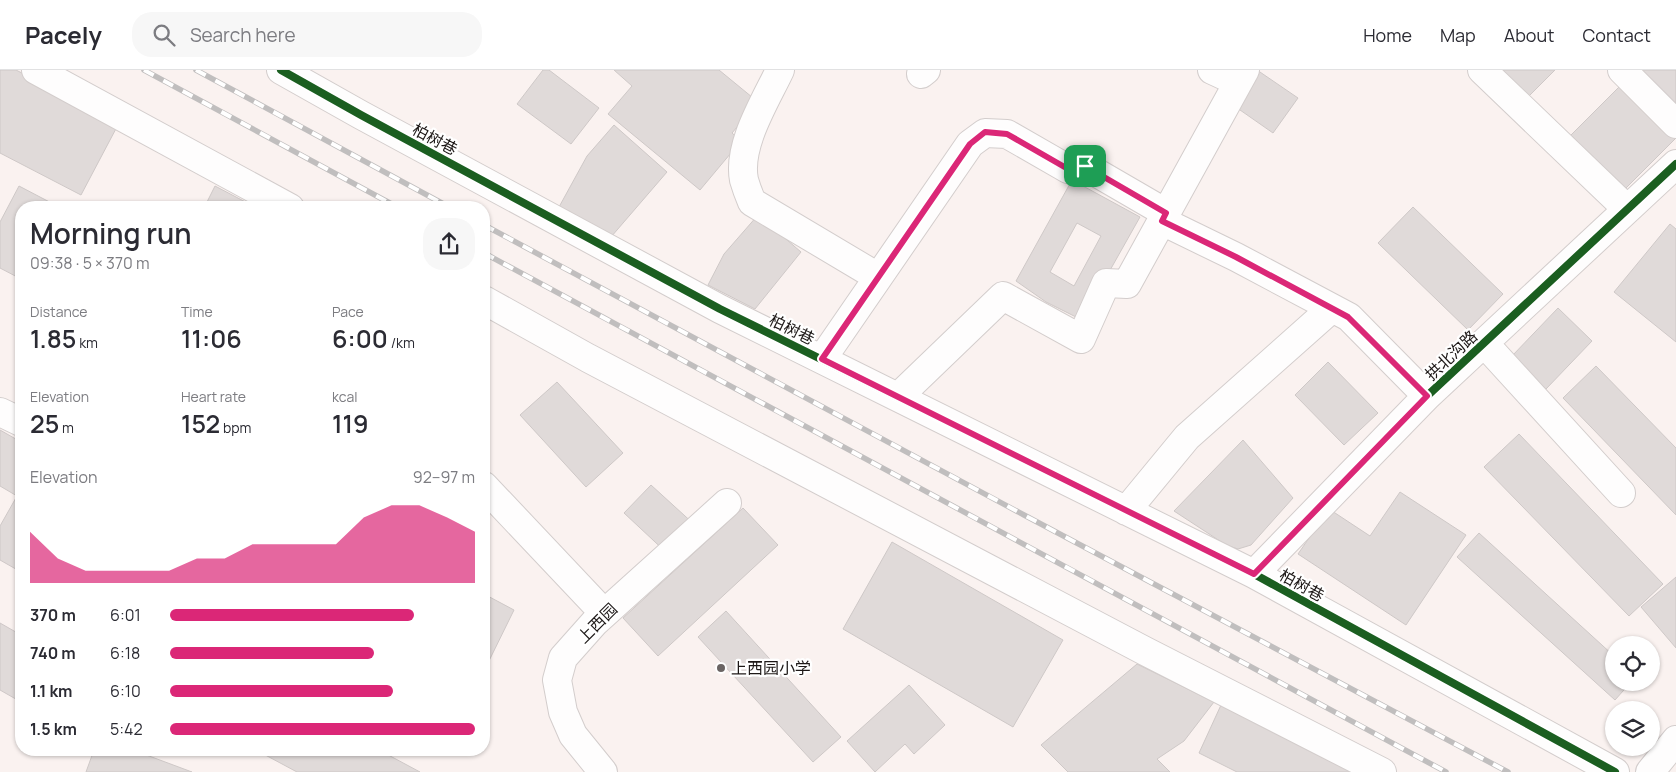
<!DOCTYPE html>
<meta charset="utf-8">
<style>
body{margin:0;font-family:Manrope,"Noto Sans SC",sans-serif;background:#f7f7f7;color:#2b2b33;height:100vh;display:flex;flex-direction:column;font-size:19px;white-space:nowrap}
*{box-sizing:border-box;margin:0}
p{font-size:16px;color:#7c7c81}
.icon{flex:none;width:28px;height:28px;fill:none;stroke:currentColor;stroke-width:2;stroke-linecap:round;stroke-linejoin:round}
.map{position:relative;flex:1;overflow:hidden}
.details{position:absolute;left:15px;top:131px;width:475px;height:555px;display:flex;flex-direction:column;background:#fff;border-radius:20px;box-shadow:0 1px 4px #0004}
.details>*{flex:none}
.controls{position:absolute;left:1605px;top:566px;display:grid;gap:10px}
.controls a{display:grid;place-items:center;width:55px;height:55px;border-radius:50%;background:#fff;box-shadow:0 1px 4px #0004;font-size:25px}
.pin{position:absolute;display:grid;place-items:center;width:42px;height:42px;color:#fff;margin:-21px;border-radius:10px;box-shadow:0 2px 8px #0006}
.round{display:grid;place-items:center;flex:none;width:52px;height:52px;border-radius:20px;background:#f7f7f7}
.summary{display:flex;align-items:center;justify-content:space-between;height:85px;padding:0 15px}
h1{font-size:28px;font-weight:600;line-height:38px}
.figures{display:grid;grid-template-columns:repeat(3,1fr);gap:8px;height:85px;padding:5px 15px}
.figures div{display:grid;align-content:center}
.figures b{font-size:25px;font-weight:600}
.figures small{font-size:14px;font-weight:400}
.figures p{font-size:14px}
.chart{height:140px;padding:10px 15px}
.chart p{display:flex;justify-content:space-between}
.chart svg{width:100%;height:90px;margin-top:5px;fill:#db2777;opacity:.7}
ul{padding:0 15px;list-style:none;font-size:16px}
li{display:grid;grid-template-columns:80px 60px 1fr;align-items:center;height:38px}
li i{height:12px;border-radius:6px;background:#db2777}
header{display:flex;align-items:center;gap:30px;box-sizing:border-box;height:70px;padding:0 25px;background:#fff;border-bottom:1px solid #e1e1e2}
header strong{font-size:24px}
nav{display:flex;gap:28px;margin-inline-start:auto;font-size:18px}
.search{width:350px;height:45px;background:#f7f7f7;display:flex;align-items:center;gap:12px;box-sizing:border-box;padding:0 18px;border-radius:20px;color:#7c7c81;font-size:19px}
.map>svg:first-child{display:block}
.building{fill:#e0dad9;stroke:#cec8c7;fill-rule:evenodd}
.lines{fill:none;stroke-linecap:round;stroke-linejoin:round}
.minor-casing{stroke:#d3cdcc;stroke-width:30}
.minor{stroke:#fefdfd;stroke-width:28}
.rail-casing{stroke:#c0bebe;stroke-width:5.5}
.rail{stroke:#fff;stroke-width:4;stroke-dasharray:11;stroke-linecap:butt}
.cycleway-casing{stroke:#fff;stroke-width:11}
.cycleway{stroke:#1b5e20;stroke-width:8}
.route-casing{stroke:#fff;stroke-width:10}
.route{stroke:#db2777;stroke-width:6}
.poi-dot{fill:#6a6463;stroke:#fff;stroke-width:2}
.labels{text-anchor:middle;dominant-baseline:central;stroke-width:4.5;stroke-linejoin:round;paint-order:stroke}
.street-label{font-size:16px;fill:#1d1817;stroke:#fff}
.poi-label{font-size:16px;fill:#1d1817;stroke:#fff;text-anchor:start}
</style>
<header>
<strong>Pacely</strong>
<div class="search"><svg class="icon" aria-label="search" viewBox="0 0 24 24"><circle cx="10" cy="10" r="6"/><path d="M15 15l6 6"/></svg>Search here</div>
<nav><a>Home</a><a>Map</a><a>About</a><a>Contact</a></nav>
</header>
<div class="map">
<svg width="1676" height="702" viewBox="0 0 1676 702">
<rect width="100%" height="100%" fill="#faf2f0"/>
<path class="building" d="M 0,0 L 16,0 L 119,53 L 81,125 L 0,83 Z
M 543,0 L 549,0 L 599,38 L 571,74 L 517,34 Z
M 614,0 L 719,0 L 758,32 L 732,63 L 741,71 L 700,120 L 608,44 L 632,16 Z
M 1257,0 L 1298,28 L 1273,63 L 1230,33 Z
M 1487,0 L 1555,0 L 1521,34 Z
M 1630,0 L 1676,0 L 1676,49 Z
M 1627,9 L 1676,58 L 1676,68 L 1622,122 L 1568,68 Z
M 614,55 L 667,102 L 611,167 L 559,137 L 587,86 Z
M 1072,110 L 1140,147 L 1082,250 L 1046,232 L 1016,211 ZM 1077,153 L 1101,166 L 1074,216 L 1050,202 Z
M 19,116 L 61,138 L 21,138 L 21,209 L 0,198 L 0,152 Z
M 215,116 L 257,138 L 204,138 Z
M 1413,137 L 1503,224 L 1468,260 L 1378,173 Z
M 758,145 L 801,182 L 755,239 L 708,215 L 724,184 Z
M 1670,154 L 1676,159 L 1676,272 L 1614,222 Z
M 1558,238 L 1592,271 L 1546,319 L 1512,286 Z
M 1328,292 L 1378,343 L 1344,375 L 1295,325 Z
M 1596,296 L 1676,378 L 1676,445 L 1563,328 Z
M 557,312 L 623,383 L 586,417 L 520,345 Z
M 0,360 L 21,372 L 21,502 L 0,490 L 0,456 L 17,426 L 0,416 Z
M 1519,364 L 1663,514 L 1629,546 L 1484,397 Z
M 1243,370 L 1293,428 L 1251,475 L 1238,479 L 1226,475 L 1174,441 Z
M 651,415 L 696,456 L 669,485 L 624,443 Z
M 1400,422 L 1466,465 L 1406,555 L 1298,484 L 1329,439 L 1370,466 Z
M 743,438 L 778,475 L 658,586 L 623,548 Z
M 1479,463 L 1614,586 L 1614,612 L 1631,612 L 1615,630 L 1457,487 Z
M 892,472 L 1063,570 L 1013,657 L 843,559 Z
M 1676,507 L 1676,578 L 1641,537 Z
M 484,524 L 514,540 L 484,601 Z
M 726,541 L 841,667 L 813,692 L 698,567 Z
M 0,553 L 21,565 L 21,632 L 0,620 Z
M 1137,594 L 1214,632 L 1184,671 L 1157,689 L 1170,702 L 1068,702 L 1041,675 Z
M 909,615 L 945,655 L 914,684 L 905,674 L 875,702 L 847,671 Z
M 1221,635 L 1357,702 L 1237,702 L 1199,683 Z
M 94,680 L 133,680 L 192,702 L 86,702 Z
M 256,680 L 379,680 L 420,702 L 297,702 Z"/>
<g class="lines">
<g class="minor-casing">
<path id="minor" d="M 36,0 L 290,138
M 281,0 L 361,45 L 720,239 L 1254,504 L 1615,702
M 780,0 C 766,30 737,75 744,110 C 746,117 749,125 752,132 L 878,207
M 1212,0 L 1238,12
M 1482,0 L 1627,139
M 1622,0 L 1676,54
M 921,4 L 926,0
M 1162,151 L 1236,187 L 1349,247 L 1427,326
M 484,230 L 588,288 L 1145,581 L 1382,702
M 1484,273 L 1621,423
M 822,289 L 970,74 L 985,63 L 1007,64 L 1068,99 L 1085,96 L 1166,143
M 898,327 L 1003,226 L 1081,269 L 1106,213 L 1127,214 L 1245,0
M 0,342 L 21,352
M 484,416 L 604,543
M 1126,441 L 1187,367 L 1331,239
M 1254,504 L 1427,326 L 1676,94
M 603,702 L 573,665 L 563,642 L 557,610 L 563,588 L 595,552 L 727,433
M 1650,702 L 1676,670"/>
</g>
<use href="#minor" class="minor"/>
<g class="rail-casing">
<path id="rail" d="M 144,0 L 399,138
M 196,0 L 451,138
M 484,155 L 1024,445 L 1508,702
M 484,183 L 1446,702"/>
</g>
<use href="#rail" class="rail"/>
<g class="cycleway-casing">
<path id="cycleway" d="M 281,0 L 361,45 L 720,239 L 1254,504 L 1615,702
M 1254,504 L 1427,326 L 1676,94"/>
</g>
<use href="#cycleway" class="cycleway"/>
</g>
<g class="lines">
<g class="route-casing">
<path id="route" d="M 985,62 L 1007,64 L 1068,99 L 1085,96 L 1166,143 L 1162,151 L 1236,187 L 1348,247 L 1427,326 L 1254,504 L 822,289 L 970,74 Z"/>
</g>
<use href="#route" class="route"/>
</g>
<circle class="poi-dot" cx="721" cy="598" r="5"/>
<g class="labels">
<g class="street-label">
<text transform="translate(435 69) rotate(28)">柏树巷</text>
<text transform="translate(792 259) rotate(26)">柏树巷</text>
<text transform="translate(1451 285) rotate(-43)">拱北沟路</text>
<text transform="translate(1302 515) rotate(29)">柏树巷</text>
<text transform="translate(597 553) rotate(-45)">上西园</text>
</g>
<g class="poi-label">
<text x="731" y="598">上西园小学</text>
</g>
</g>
</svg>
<div class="controls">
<a><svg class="icon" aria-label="locate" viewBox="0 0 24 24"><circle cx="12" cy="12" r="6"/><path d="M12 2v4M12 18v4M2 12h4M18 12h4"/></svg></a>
<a><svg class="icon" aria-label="layers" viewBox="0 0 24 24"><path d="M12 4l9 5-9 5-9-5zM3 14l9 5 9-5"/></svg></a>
</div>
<div class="pin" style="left:1085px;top:96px;background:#1e9e55"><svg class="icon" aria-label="arrive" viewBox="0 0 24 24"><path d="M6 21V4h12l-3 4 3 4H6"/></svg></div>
<section class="details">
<div class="summary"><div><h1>Morning run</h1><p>09:38 · 5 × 370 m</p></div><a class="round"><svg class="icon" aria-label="share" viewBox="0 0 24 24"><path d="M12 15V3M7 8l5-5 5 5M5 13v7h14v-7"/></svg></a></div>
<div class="figures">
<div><p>Distance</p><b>1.85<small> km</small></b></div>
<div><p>Time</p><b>11:06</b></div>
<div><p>Pace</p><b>6:00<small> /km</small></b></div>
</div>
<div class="figures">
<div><p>Elevation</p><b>25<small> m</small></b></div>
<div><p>Heart rate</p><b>152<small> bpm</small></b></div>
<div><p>kcal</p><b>119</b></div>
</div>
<div class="chart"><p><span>Elevation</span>92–97 m</p>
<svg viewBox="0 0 160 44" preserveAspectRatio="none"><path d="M0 44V19L10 32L20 38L30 38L40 38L50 38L60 32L70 32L80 25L90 25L100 25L110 25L120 12L130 6L140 6L150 12L160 19V44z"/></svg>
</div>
<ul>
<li><b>370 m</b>6:01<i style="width:80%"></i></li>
<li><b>740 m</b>6:18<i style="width:67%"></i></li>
<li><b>1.1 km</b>6:10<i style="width:73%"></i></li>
<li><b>1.5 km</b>5:42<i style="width:100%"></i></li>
</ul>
</section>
</div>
